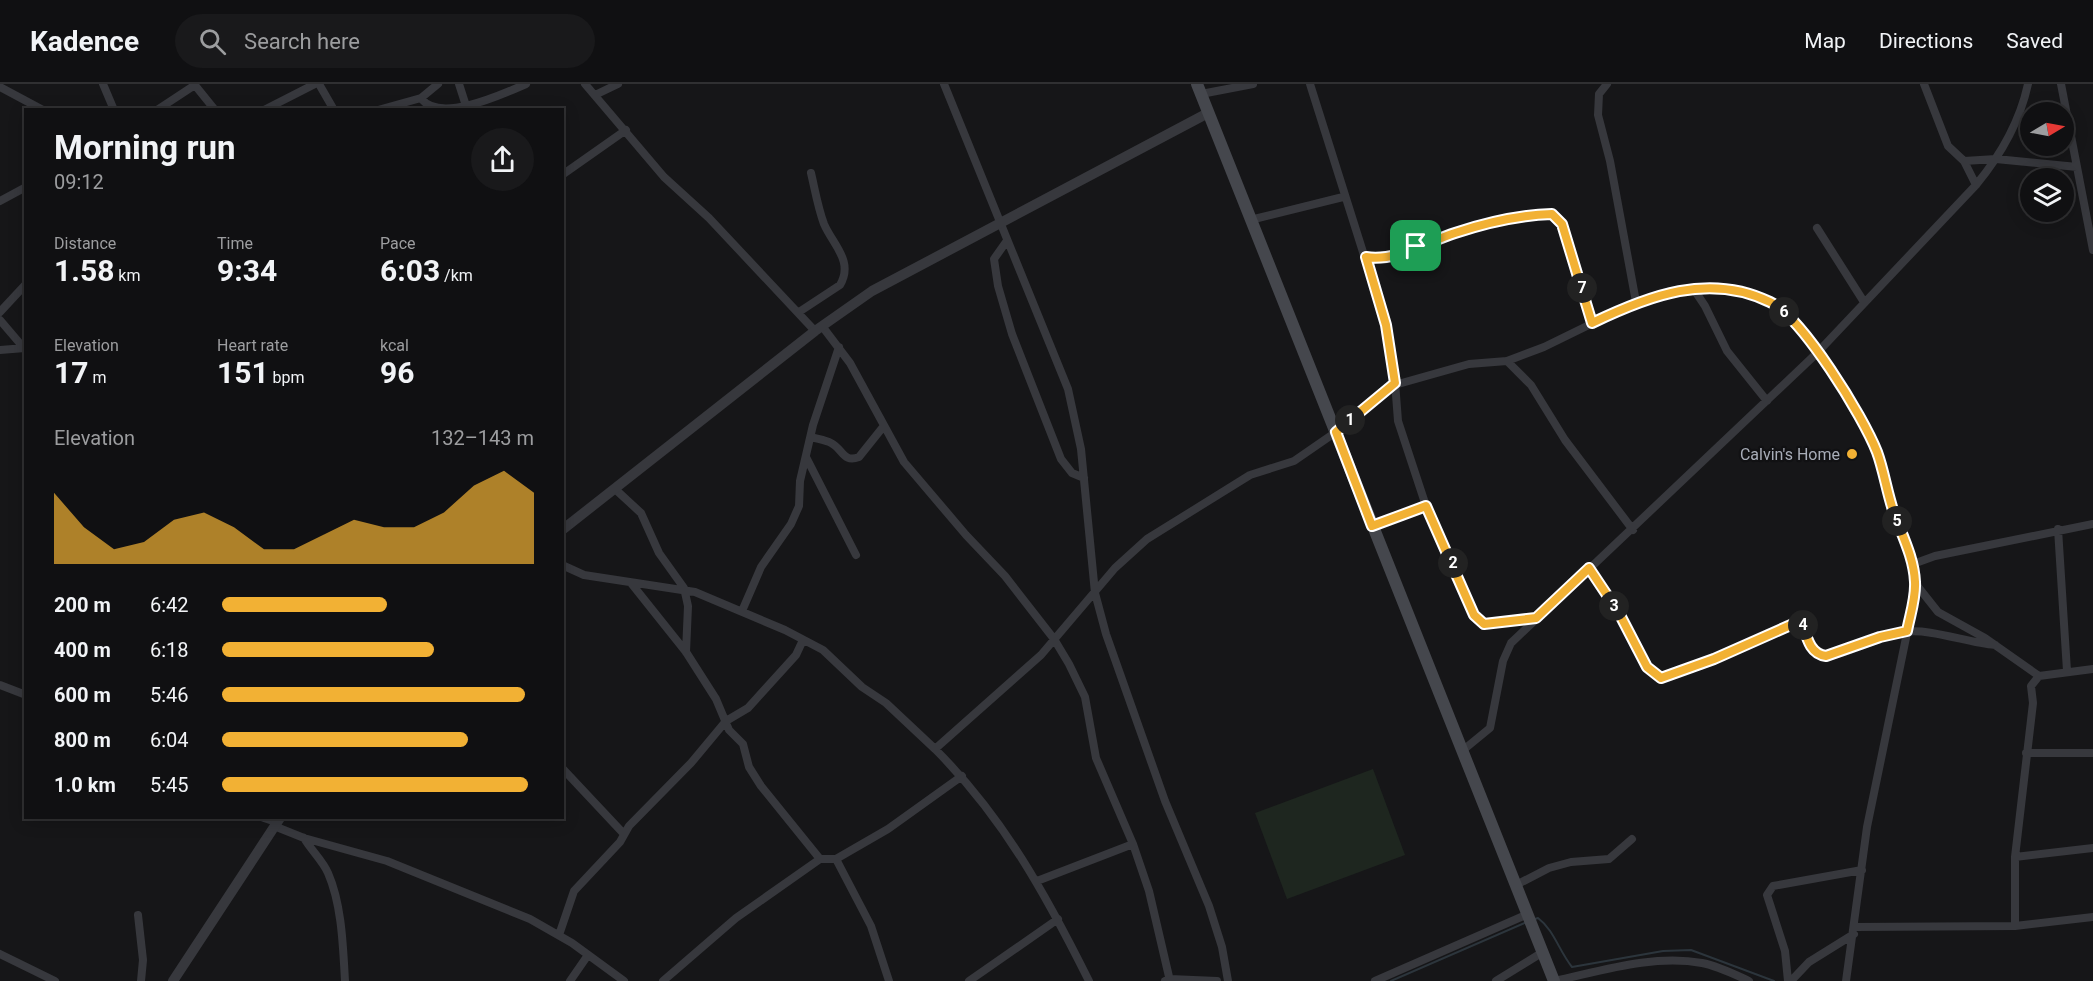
<!DOCTYPE html>
<meta charset="utf-8">
<style>
body{margin:0;font-family:Roboto,sans-serif;background:#19191b;color:#f1f3f6;height:100vh;display:flex;flex-direction:column;font-size:22px;white-space:nowrap}
*{box-sizing:border-box;margin:0}
p{font-size:20px;color:#9c9d9f}
.icon{flex:none;width:33px;height:33px;fill:none;stroke:currentColor;stroke-width:2;stroke-linecap:round;stroke-linejoin:round}
.map{position:relative;flex:1;overflow:hidden}
.side{position:absolute;left:24px;top:24px;width:540px;height:711px;display:flex;flex-direction:column;background:#101012;border-radius:0px;box-shadow:0 3px 15px #0003,0 0 0 2px #303032}
.side>*{flex:none}
.needle{width:39px;rotate:80deg}
.tools{position:absolute;left:2020px;top:18px;display:grid;gap:12px}
.tools a{display:grid;place-items:center;width:54px;height:54px;border-radius:50%;background:#101012;box-shadow:0 3px 15px #0003,0 0 0 2px #303032;font-size:30px}
.pin{position:absolute;display:grid;place-items:center;width:51px;height:51px;color:#fff;margin:-26px;border-radius:12px;box-shadow:0 3px 9px #0006}
.km{position:absolute;width:30px;height:30px;margin:-15px;border-radius:50%;background:#222;color:#fff;font-size:16px;line-height:30px;text-align:center}
.round{display:grid;place-items:center;flex:none;width:63px;height:63px;border-radius:32px;background:#19191b}
.overview{display:flex;align-items:center;justify-content:space-between;height:102px;padding:0 30px}
h1{font-size:33px;font-weight:700;line-height:45px}
.stats{display:grid;grid-template-columns:repeat(3,1fr);gap:9px;height:102px;padding:6px 30px}
.stats div{display:grid;align-content:center}
.stats b{font-size:30px;font-weight:700}
.stats small{font-size:16px;font-weight:400}
.stats p{font-size:16px}
.chart{height:168px;padding:12px 30px}
.chart p{display:flex;justify-content:space-between}
.chart svg{width:100%;height:108px;margin-top:6px;fill:#f2b134;opacity:.7}
ul{padding:0 30px;list-style:none;font-size:20px}
li{display:grid;grid-template-columns:96px 72px 1fr;align-items:center;height:45px}
li i{height:15px;border-radius:8px;background:#f2b134}
header{display:flex;align-items:center;gap:36px;box-sizing:border-box;height:84px;padding:0 30px;background:#101012;border-bottom:2px solid #303032}
header strong{font-size:28px}
nav{display:flex;gap:33px;margin-inline-start:auto;font-size:21px}
.search{width:420px;height:54px;background:#19191b;display:flex;align-items:center;gap:15px;box-sizing:border-box;padding:0 21px;border-radius:33px;color:#9c9d9f;font-size:22px}
.map>svg:first-child{display:block}
.green{fill:#1e261f}
.lines{fill:none;stroke-linecap:round;stroke-linejoin:round}
.stream{stroke:#2c353c;stroke-width:2}
.minor{stroke:#37383d;stroke-width:8}
.tertiary{stroke:#37383d;stroke-width:10}
.secondary{stroke:#45474d;stroke-width:12}
.route-casing{stroke:#fff;stroke-width:12}
.route{stroke:#f2b134;stroke-width:8}
.poi-dot{fill:#f2b134;stroke:#111113;stroke-width:2}
.labels{text-anchor:middle;dominant-baseline:central;stroke-width:4.5;stroke-linejoin:round;paint-order:stroke}
.poi-label{font-size:16px;fill:#a8adb8;stroke:#111113;text-anchor:end}
</style>
<header>
<strong>Kadence</strong>
<div class="search"><svg class="icon" aria-label="search" viewBox="0 0 24 24"><circle cx="10" cy="10" r="6"/><path d="M15 15l6 6"/></svg>Search here</div>
<nav><a>Map</a><a>Directions</a><a>Saved</a></nav>
</header>
<div class="map">
<svg width="2093" height="897" viewBox="0 0 2093 897">
<rect width="100%" height="100%" fill="#161618"/>
<path class="green" d="M 1373,685 L 1405,771 L 1287,815 L 1255,729 Z"/>
<g class="lines">
<path class="stream" d="M 1535,835 L 1538,834 C 1554,846 1559,867 1572,883 L 1663,867 L 1691,866 L 1774,897
M 1391,897 L 1527,838"/>
<path class="minor" d="M 103,0 L 114,26
M 194,0 L 215,26
M 319,0 L 334,26
M 459,0 L 467,25
M 585,0 L 664,93 L 709,134 L 815,247
M 944,0 L 1068,305 L 1081,365 L 1095,509 L 1106,550 L 1165,717 L 1209,822 L 1222,863 L 1228,897
M 1310,0 L 1386,241 L 1394,285 L 1398,337 L 1426,422 L 1477,536 L 1491,540 L 1536,534
M 1607,0 L 1599,10 L 1598,31 L 1610,77 L 1636,218
M 1924,0 L 1948,62 L 1964,77 L 1976,101
M 2061,0 L 2093,166
M 0,3 L 43,26
M 1201,10 L 1253,0
M 595,11 L 618,0
M 421,14 C 439,40 503,10 526,0
M 157,26 L 195,1
M 264,26 L 315,0
M 378,26 L 421,14 L 438,0
M 1964,77 L 1996,75 L 2077,83
M 562,91 L 626,46
M 0,117 L 26,103
M 1250,136 L 1343,113
M 1817,144 L 1864,218
M 1006,158 L 994,175 L 998,202 L 1012,250 L 1061,375 L 1072,389 L 1084,394
M 1367,173 C 1395,178 1427,158 1455,149 C 1485,139 1521,131 1552,130 L 1562,140 L 1592,239
M 1693,204 L 1705,222 L 1727,267 L 1767,317
M 0,228 L 26,200
M 799,228 L 840,201 C 854,177 833,161 824,140 C 818,124 815,106 811,89
M 0,236 L 23,263
M 822,242 L 850,279 L 904,378 L 966,451 L 1005,492 L 1054,555 L 1069,580 L 1085,613 L 1096,674 L 1133,760 L 1149,807 L 1170,897
M 0,266 L 25,264
M 1507,277 L 1531,301 L 1565,356 L 1633,446
M 811,353 C 817,355 825,356 831,359 C 843,365 843,379 859,373 L 883,343
M 806,373 L 856,471
M 615,405 L 641,429 L 659,469 L 684,504 L 688,522 L 686,568
M 1372,442 L 1426,422
M 2058,445 L 2067,587
M 1913,480 L 1935,472 L 2093,440
M 562,481 L 584,491 L 695,508 L 785,546 L 823,566 L 862,603 L 886,619 L 935,665 L 1041,571 L 1115,484 L 1147,455 L 1250,391 L 1294,377 L 1336,348 L 1391,302 L 1469,280 L 1507,277 L 1544,263 L 1636,218 L 1693,204 L 1723,204 L 1769,217 L 1782,225 L 1817,269 L 1857,326 L 1876,367 L 1893,426 L 1913,480 L 1914,515 L 1867,743 L 1846,897
M 1589,484 L 1619,529 L 1647,583 L 1661,594 L 1714,575 L 1800,539 L 1803,541 L 1810,561 L 1820,571 C 1845,574 1878,551 1904,548 C 1931,544 1967,559 1995,561
M 631,499 L 686,568 L 716,615 L 729,646 L 743,660 L 749,683 L 761,702 L 820,775
M 1915,499 L 1938,528 L 1985,554 L 2039,592
M 742,527 L 761,483 L 791,440 L 799,422 L 800,397 L 813,341 L 839,263
M 0,601 L 26,611
M 935,665 C 1004,734 1046,811 1089,897
M 1462,667 L 1490,644 L 1503,577 L 1511,559 L 1817,269 L 1976,101 C 2000,72 2020,37 2028,0
M 2026,669 L 2093,669
M 562,684 L 623,749
M 264,734 L 276,738
M 274,742 L 304,754 L 387,777 L 530,835 L 572,859 L 624,897
M 304,754 C 311,766 323,777 328,789 C 342,821 343,863 345,897
M 2015,773 L 2093,764
M 836,775 L 888,745 L 962,692
M 1037,797 L 1133,760
M 1516,801 L 1549,784 L 1571,778 L 1609,775 L 1632,755
M 138,831 L 143,876 L 141,897
M 2015,842 L 2015,773 L 2033,619 L 2031,602 L 2039,592 L 2093,585
M 1855,843 L 2015,842 L 2093,833
M 559,851 L 574,807 L 620,758 L 629,742 L 691,679 L 726,637 L 748,624 L 796,571 L 803,556
M 0,870 L 55,897
M 570,897 L 588,871
M 663,897 L 736,834 L 820,775 L 836,775 L 871,842 L 889,897
M 969,897 L 1058,835
M 1165,897 L 1170,895 L 1217,897
M 1375,897 L 1528,830
M 1496,897 L 1543,868
M 1554,897 C 1601,887 1653,870 1702,879 C 1718,882 1734,890 1749,897
M 1788,897 L 1785,867 L 1767,811 L 1773,802 L 1862,786
M 1791,897 L 1809,878 L 1854,850"/>
<path class="tertiary" d="M 562,446 L 815,247 L 872,207 L 1208,29
M 173,897 L 280,734"/>
<path class="secondary" d="M 1197,0 L 1554,897"/>
</g>
<g class="lines">
<g class="route-casing">
<path id="route" d="M 1552,130 L 1562,140 L 1592,239 C 1648,212 1709,188 1770,218 C 1802,233 1863,332 1877,368 C 1884,387 1887,409 1894,429 C 1902,451 1914,474 1915,498 C 1916,514 1910,531 1907,547 L 1880,553 L 1826,572 C 1810,570 1807,554 1803,541 L 1793,540 L 1714,575 L 1661,594 L 1647,583 L 1619,529 L 1589,484 L 1536,534 L 1484,540 L 1474,531 L 1426,422 L 1372,442 L 1336,348 L 1395,299 L 1386,241 L 1366,173 C 1395,178 1427,158 1455,149 C 1485,139 1521,131 1552,130 Z"/>
</g>
<use href="#route" class="route"/>
</g>
<circle class="poi-dot" cx="1852" cy="370" r="6"/>
<g class="labels">
<g class="poi-label">
<text x="1840" y="370">Calvin's Home</text>
</g>
</g>
</svg>
<div class="tools">
<a><svg class="needle" viewBox="-14 -14 28 28"><path d="M0-13l5 13h-10z" fill="#e53935"/><path d="M0 13l5-13h-10z" fill="#9c9d9f"/></svg></a>
<a><svg class="icon" aria-label="layers" viewBox="0 0 24 24"><path d="M12 4l9 5-9 5-9-5zM3 14l9 5 9-5"/></svg></a>
</div>
<div class="pin" style="left:1416px;top:162px;background:#1e9e55"><svg class="icon" aria-label="arrive" viewBox="0 0 24 24"><path d="M6 21V4h12l-3 4 3 4H6"/></svg></div>
<b class="km" style="left:1350px;top:336px">1</b>
<b class="km" style="left:1453px;top:479px">2</b>
<b class="km" style="left:1614px;top:522px">3</b>
<b class="km" style="left:1803px;top:541px">4</b>
<b class="km" style="left:1897px;top:437px">5</b>
<b class="km" style="left:1784px;top:228px">6</b>
<b class="km" style="left:1582px;top:204px">7</b>
<section class="side">
<div class="overview"><div><h1>Morning run</h1><p>09:12</p></div><a class="round"><svg class="icon" aria-label="share" viewBox="0 0 24 24"><path d="M12 15V3M7 8l5-5 5 5M5 13v7h14v-7"/></svg></a></div>
<div class="stats">
<div><p>Distance</p><b>1.58<small> km</small></b></div>
<div><p>Time</p><b>9:34</b></div>
<div><p>Pace</p><b>6:03<small> /km</small></b></div>
</div>
<div class="stats">
<div><p>Elevation</p><b>17<small> m</small></b></div>
<div><p>Heart rate</p><b>151<small> bpm</small></b></div>
<div><p>kcal</p><b>96</b></div>
</div>
<div class="chart"><p><span>Elevation</span>132–143 m</p>
<svg viewBox="0 0 160 44" preserveAspectRatio="none"><path d="M0 44V15L10 29L20 38L30 35L40 26L50 23L60 29L70 38L80 38L90 32L100 26L110 29L120 29L130 23L140 12L150 6L160 15V44z"/></svg>
</div>
<ul>
<li><b>200 m</b>6:42<i style="width:53%"></i></li>
<li><b>400 m</b>6:18<i style="width:68%"></i></li>
<li><b>600 m</b>5:46<i style="width:97%"></i></li>
<li><b>800 m</b>6:04<i style="width:79%"></i></li>
<li><b>1.0 km</b>5:45<i style="width:98%"></i></li>
</ul>
</section>
</div>
